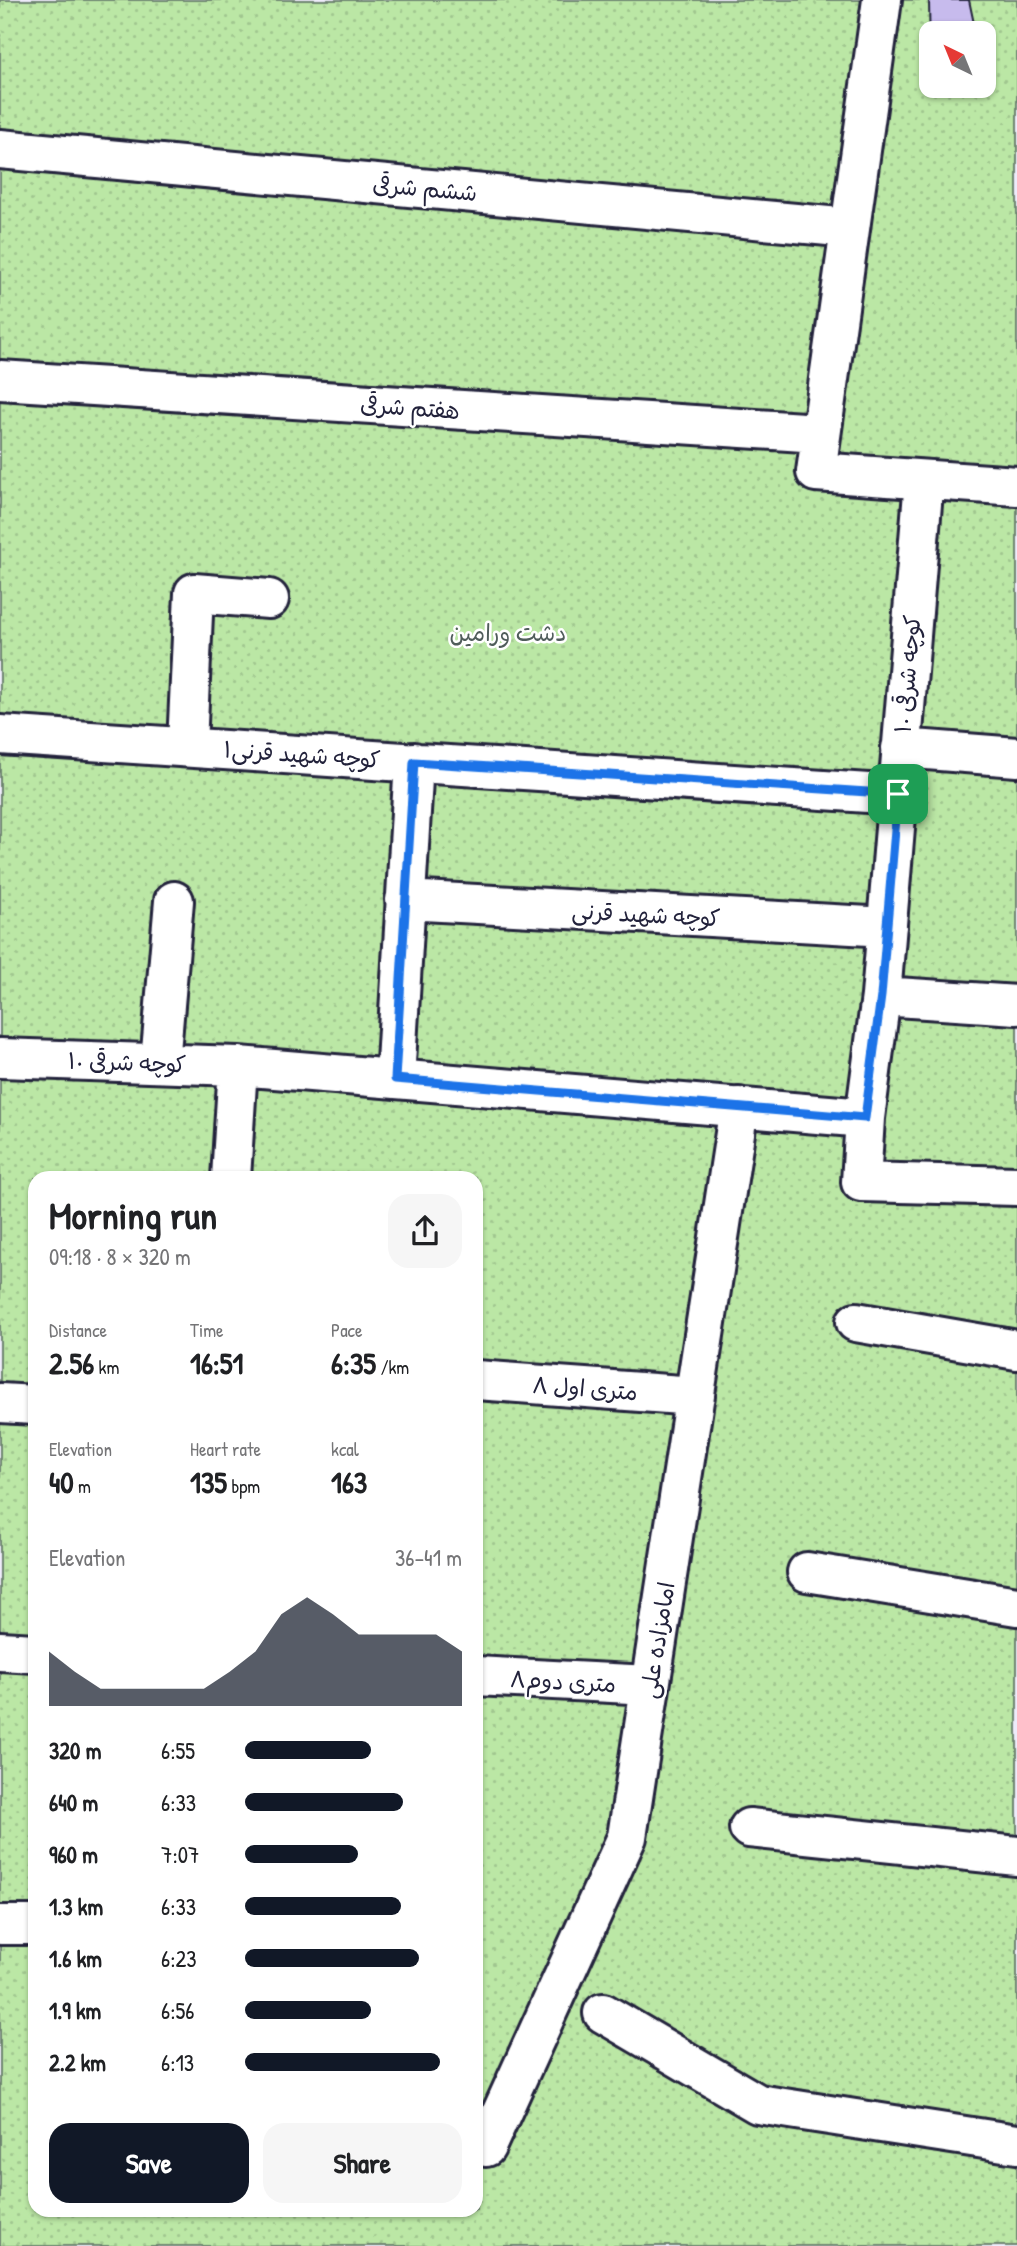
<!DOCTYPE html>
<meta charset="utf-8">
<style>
body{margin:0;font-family:"Patrick Hand","Playpen Sans Arabic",sans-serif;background:#f6f6f6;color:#202124;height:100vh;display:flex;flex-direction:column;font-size:26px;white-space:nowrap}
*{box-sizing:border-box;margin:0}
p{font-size:23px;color:#757577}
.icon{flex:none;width:38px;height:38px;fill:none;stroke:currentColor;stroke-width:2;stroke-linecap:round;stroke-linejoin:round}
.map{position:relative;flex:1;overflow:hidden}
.sheet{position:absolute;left:28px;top:1171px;width:455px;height:1046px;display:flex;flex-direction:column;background:#fff;border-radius:21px;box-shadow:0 2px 5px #0004}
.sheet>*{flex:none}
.needle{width:46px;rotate:317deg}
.tools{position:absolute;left:919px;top:21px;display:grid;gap:14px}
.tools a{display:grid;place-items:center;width:77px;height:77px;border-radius:14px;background:#fff;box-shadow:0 2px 5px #0004;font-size:35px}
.pin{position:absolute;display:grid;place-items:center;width:60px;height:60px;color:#fff;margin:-30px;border-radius:14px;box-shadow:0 4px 10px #0006}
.round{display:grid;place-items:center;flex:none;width:74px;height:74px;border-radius:21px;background:#f6f6f6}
.summary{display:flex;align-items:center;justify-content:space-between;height:119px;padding:0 21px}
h1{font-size:38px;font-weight:700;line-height:52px}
.stats{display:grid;grid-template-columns:repeat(3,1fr);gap:10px;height:119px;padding:7px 21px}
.stats div{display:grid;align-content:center}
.stats b{font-size:30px;font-weight:700}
.stats small{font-size:19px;font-weight:400}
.stats p{font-size:19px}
.chart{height:196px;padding:14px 21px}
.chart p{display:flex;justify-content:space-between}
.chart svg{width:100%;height:126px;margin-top:7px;fill:#111827;opacity:.7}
.cta{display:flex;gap:14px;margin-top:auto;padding:14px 21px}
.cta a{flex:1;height:80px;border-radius:21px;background:#111827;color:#fff;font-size:28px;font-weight:700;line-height:80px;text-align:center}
.cta a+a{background:#f6f6f6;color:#202124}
ul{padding:0 21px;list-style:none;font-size:23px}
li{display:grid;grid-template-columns:112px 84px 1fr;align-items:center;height:52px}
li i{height:18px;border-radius:9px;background:#111827}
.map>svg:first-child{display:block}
.park{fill:url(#park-dots);stroke:#6e8470;stroke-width:2;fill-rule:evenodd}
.building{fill:#c7bbed;stroke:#22223b;stroke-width:2}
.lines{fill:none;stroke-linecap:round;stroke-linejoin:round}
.minor-casing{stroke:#22223b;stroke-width:44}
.minor{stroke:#fff;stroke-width:38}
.route-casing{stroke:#fff;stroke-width:14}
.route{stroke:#1a73e8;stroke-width:9}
.labels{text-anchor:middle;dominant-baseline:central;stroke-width:5;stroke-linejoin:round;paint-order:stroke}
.street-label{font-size:23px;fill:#22223b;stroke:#fff}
.park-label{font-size:23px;fill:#505d5b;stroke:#fff}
</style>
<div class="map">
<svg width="1017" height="2246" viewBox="0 0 1017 2246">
<defs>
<pattern id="park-dots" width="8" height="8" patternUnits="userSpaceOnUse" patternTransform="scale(1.75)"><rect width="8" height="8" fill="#bbe7a5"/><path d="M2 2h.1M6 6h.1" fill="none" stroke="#a0c68f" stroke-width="1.8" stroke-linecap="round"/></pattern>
</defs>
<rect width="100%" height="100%" fill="#eeebfa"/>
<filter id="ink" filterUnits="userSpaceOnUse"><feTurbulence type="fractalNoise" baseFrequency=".0143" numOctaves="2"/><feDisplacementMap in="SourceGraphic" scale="14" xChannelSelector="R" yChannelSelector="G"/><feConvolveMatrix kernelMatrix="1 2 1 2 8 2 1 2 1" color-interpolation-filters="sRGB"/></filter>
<g filter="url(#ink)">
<path class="park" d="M 0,0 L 1017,0 L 1017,2246 L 0,2246 ZM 931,33 L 984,33 L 984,86 L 931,86 ZM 35,1178 L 476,1178 L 476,2210 L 35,2210 Z"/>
<path class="building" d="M 929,0 L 969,0 L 976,33 L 931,33 L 930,55 Z"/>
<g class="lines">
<g class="minor-casing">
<path id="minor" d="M 882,0 L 816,472 L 1017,486
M 0,149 L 850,228
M 0,380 L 819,433
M 0,735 L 898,795
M 187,745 L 194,593 L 269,599
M 901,748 L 1017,757
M 405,900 L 887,927
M 881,996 L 1017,1005
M 0,1058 L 238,1066 L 865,1118 L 881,996 L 924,480
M 160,1063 L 174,901
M 395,1079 L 414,762
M 865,1118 L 861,1182 L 1017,1186
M 231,1178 L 238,1066
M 856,1322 L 1017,1350
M 476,1380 L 695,1396
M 0,1403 L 35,1405
M 807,1572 L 1017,1606
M 0,1651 L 35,1653
M 476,1676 L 650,1685
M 749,1828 L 1017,1856
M 0,1925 L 35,1925
M 603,2013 L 758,2104 L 1017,2144
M 486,2147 L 627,1837 L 739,1107"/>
</g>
<use href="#minor" class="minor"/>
</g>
</g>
<g class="lines" filter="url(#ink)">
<g class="route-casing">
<path id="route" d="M 414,762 L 898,794 L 881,996 L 865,1118 L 395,1079 Z"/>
</g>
<use href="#route" class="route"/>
</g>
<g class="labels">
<g class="street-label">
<text transform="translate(425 188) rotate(5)">ششم شرقی</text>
<text transform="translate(410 407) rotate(4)">هفتم شرقی</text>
<text transform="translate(907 674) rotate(-85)">کوچه شرقی ۱۰</text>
<text transform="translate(302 754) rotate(4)">کوچه شهید قرنی۱</text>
<text transform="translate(646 914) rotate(3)">کوچه شهید قرنی</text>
<text transform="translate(127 1062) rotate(2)">کوچه شرقی ۱۰</text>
<text transform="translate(585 1388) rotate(4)">۸ متری اول</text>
<text transform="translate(657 1640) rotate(-81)">امامزاده علی</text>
<text transform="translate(563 1681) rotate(3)">متری دوم۸</text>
</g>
<g class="park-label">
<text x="508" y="632">دشت ورامین</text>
</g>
</g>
</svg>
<div class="tools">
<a><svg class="needle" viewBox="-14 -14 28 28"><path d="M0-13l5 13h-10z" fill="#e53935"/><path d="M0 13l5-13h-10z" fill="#757577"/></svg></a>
</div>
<div class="pin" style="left:898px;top:794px;background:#1e9e55"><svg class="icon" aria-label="arrive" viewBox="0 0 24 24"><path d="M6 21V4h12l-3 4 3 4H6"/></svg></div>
<section class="sheet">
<div class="summary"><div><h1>Morning run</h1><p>09:18 · 8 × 320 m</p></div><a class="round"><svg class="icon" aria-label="share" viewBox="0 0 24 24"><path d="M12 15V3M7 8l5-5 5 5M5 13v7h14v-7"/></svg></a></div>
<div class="stats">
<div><p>Distance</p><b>2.56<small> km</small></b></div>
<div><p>Time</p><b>16:51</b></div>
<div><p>Pace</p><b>6:35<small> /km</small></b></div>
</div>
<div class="stats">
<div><p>Elevation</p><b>40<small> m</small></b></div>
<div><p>Heart rate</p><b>135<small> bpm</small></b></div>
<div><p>kcal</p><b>163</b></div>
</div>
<div class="chart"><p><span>Elevation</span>36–41 m</p>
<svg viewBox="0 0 160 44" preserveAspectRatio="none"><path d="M0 44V25L10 32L20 38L30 38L40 38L50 38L60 38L70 32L80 25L90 12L100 6L110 12L120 19L130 19L140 19L150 19L160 25V44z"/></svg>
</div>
<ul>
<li><b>320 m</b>6:55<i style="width:58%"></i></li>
<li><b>640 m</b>6:33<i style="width:73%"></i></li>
<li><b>960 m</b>7:07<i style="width:52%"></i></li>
<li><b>1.3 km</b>6:33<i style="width:72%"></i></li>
<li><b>1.6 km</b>6:23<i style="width:80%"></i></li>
<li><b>1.9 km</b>6:56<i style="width:58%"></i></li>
<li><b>2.2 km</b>6:13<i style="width:90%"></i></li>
</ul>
<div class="cta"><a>Save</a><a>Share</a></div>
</section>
</div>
